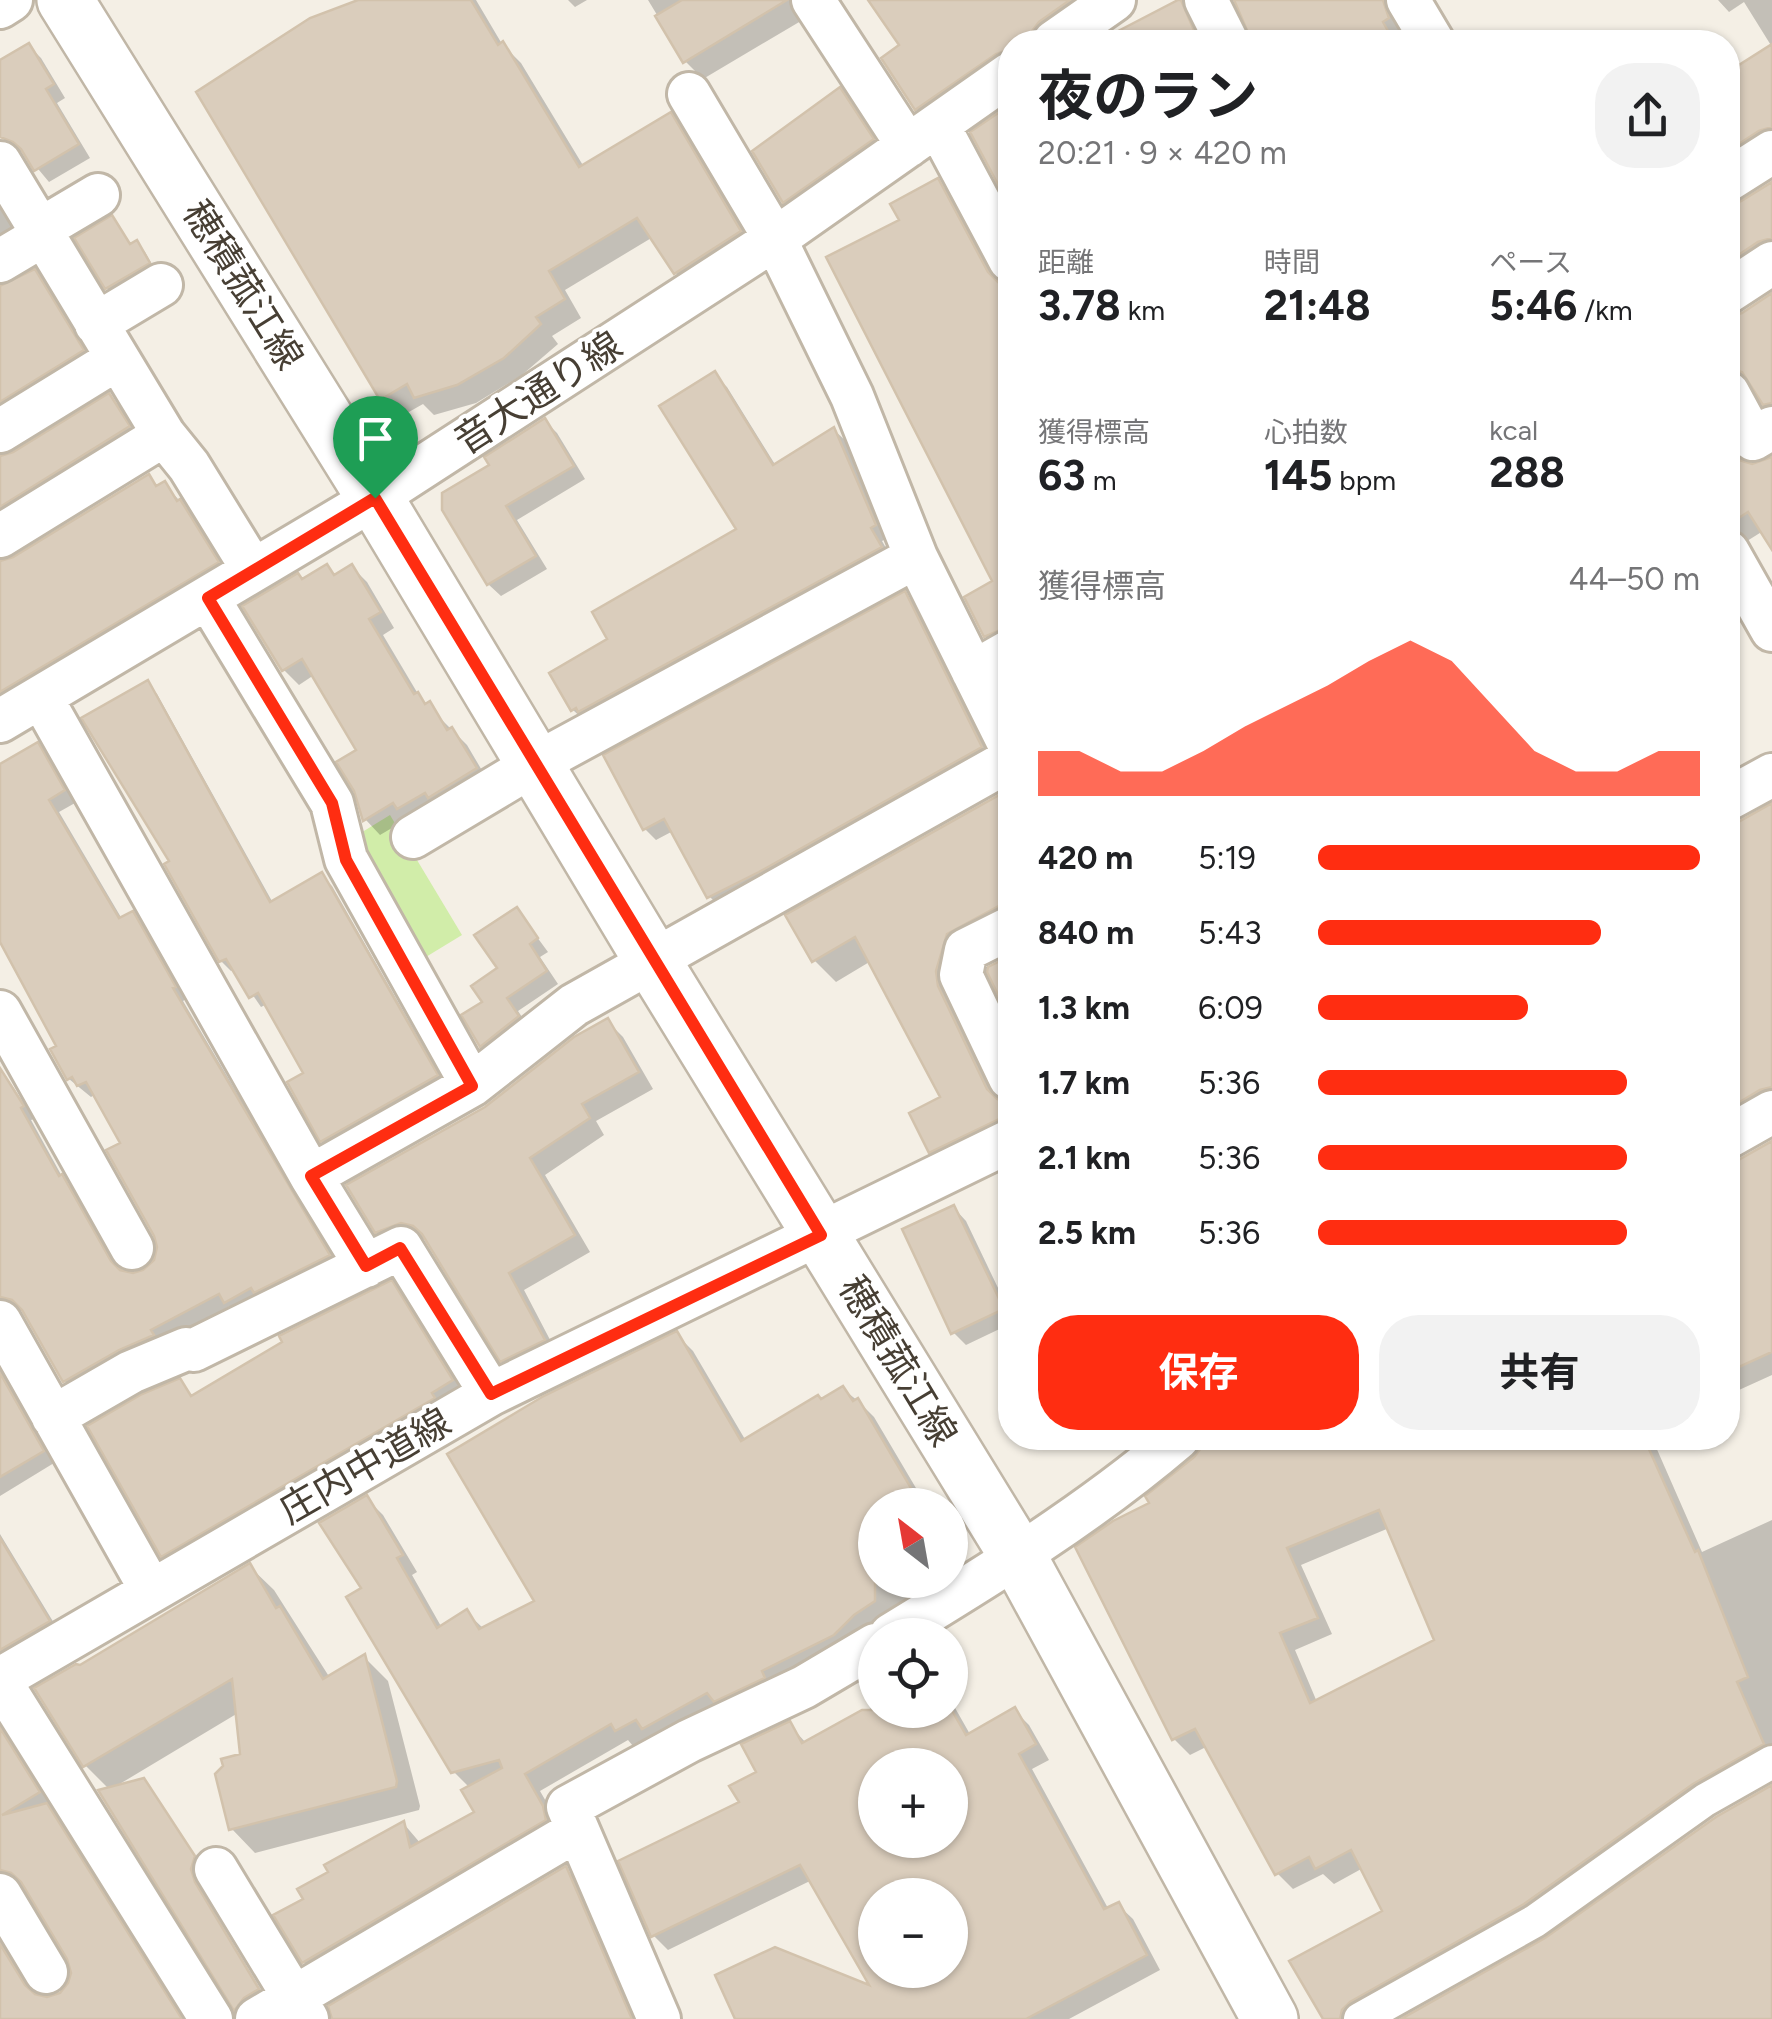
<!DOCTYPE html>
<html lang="ja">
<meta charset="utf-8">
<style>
body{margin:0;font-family:Figtree,"Noto Sans JP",sans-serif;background:#f2f2f2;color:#202124;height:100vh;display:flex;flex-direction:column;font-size:38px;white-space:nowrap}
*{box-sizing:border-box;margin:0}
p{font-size:32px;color:#757577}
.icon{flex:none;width:55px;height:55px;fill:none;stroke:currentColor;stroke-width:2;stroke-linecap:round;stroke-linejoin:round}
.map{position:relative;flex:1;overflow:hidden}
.side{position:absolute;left:998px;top:30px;width:742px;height:1420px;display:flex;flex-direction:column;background:#fff;border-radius:40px;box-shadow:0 2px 8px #0004}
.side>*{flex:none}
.needle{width:65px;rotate:329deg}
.buttons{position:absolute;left:858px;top:1488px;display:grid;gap:20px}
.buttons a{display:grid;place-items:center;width:110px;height:110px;border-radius:50%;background:#fff;box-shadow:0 2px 8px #0004;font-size:50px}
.pin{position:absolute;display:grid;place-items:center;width:85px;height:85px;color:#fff;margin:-102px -42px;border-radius:50% 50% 50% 0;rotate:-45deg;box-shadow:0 0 10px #0007}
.pin .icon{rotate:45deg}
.round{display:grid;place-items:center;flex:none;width:105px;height:105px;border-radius:40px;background:#f2f2f2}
.headline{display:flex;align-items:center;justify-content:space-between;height:170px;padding:0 40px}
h1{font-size:55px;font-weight:700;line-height:75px}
.figures{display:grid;grid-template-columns:repeat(3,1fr);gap:15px;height:170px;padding:10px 40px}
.figures div{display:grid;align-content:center}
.figures b{font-size:42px;font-weight:700}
.figures small{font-size:28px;font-weight:400}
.figures p{font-size:28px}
.chart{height:280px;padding:20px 40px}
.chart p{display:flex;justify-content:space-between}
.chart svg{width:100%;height:180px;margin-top:10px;fill:#ff2d11;opacity:.7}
.primary-button{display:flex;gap:20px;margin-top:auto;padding:20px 40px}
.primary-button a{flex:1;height:115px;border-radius:40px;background:#ff2d11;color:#fff;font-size:40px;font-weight:700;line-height:115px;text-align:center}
.primary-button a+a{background:#f2f2f2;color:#202124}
ul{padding:0 40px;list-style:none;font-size:32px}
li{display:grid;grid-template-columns:160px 120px 1fr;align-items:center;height:75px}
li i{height:25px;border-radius:12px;background:#ff2d11}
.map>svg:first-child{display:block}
.green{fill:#d1eda9}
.shadow{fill:#0003;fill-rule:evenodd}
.building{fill:#dacdbc;stroke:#d2c2ac;stroke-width:2.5;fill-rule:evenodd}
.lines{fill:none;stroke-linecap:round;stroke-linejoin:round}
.pedestrian-casing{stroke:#c1b7a7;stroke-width:38}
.minor-casing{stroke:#c1b7a7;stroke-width:48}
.tertiary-casing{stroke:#c1b7a7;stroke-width:60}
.pedestrian{stroke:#fff;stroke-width:32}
.minor{stroke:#fff;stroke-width:42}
.tertiary{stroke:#fff;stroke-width:55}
.route-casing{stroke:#fff;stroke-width:20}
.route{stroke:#ff2d11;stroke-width:12}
.labels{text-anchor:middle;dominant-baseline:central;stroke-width:8;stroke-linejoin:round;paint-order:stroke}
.street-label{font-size:38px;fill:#473f34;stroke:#fff}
</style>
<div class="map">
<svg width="1772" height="2019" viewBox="0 0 1772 2019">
<rect width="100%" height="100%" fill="#f4efe5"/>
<path class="green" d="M 390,815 L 462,935 L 416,963 L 373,891 L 359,834 Z"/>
<path class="shadow" d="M 357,0 L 476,0 L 502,44 L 521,63 L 584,167 L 670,115 L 688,133 L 758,250 L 695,291 L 676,273 L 653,237 L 565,290 L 581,318 L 552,336 L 558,344 L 522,375 L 476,403 L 434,415 L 423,404 L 400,417 L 382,399 Z
M 568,0 L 587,0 L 575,7 Z
M 648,0 L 815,0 L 806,18 L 703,79 L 685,61 Z
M 871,0 L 1100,0 L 1055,42 L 1010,42 L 1010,74 L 935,127 L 917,109 L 903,46 Z
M 1237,0 L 1404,0 L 1410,42 L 1254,42 L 1252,30 Z
M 1718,0 L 1772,0 L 1772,152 L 1728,183 L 1728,76 L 1772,47 L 1744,2 L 1729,12 Z
M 1181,2 L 1199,19 L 1206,42 L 1101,42 L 1121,29 L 1123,31 Z
M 29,46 L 41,58 L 65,98 L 57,103 L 90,158 L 49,182 L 24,152 L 15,150 L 3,138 L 8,135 L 0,121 L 0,63 Z
M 839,90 L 880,148 L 792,209 L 785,201 Z
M 937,181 L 956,199 L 1001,285 L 1010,287 L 1010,652 L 1004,654 L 986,636 L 995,582 L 902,221 Z
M 1772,183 L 1772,263 L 1728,296 L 1728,207 L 1743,203 Z
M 0,207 L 19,239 L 0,253 Z
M 112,218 L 132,246 L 136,243 L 145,252 L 157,273 L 116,297 L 107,288 L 78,239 Z
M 34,272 L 46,284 L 94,363 L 0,421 L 0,288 Z
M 1772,294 L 1772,411 L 1754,387 L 1736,388 L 1728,395 L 1728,319 L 1742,316 Z
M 714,375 L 727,387 L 776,466 L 834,430 L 847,442 L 888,538 L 882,541 L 893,560 L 586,722 L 573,710 L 611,640 L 740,530 Z
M 109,396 L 121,408 L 140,439 L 0,526 L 0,458 L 13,455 Z
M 545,421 L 557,433 L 585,479 L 517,520 L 547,569 L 501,596 L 488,584 L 492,466 Z
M 1728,428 L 1745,464 L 1754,466 L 1772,458 L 1772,545 L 1763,531 L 1728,553 Z
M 148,477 L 159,488 L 164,484 L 192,514 L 229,575 L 0,711 L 0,563 L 13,560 Z
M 326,567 L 336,577 L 352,567 L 367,582 L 394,628 L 383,635 L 421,699 L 467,745 L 490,784 L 409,818 L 380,835 L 366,820 L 356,790 L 360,750 L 314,675 L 299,685 L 284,670 L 303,581 Z
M 905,594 L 916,605 L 992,758 L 720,907 L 709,896 L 673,831 L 656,840 L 645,829 L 606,756 Z
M 147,683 L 157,694 L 273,903 L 321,875 L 332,886 L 446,1086 L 333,1151 L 322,1140 L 306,1074 L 267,1004 L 261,1007 L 235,969 L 231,971 L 221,961 L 172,862 Z
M 37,745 L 49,757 L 75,803 L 59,812 L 122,919 L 132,914 L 144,926 L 186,999 L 183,1001 L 340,1268 L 238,1314 L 230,1306 L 77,1393 L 65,1381 L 26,1312 L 13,1308 L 0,1312 L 0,1067 L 34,1119 L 31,1120 L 64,1180 L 74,1190 L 120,1272 L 133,1275 L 145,1272 L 156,1261 L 159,1247 L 123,1144 L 96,1094 L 91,1097 L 69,1079 L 60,1047 L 0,935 L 0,767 Z
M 1010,792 L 1010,933 L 968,956 L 959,1009 L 1004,1104 L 1010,1105 L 1010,1146 L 953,1173 L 931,1151 L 944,1098 L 871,961 L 836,982 L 814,960 Z
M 1772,804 L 1772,1109 L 1728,1137 L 1728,948 L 1742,940 L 1728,909 L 1728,826 L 1741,823 Z
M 517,910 L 548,952 L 540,957 L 558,984 L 518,1011 L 530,1029 L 494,1058 L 482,1046 L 465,1016 L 485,1003 L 500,969 Z
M 607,1021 L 623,1037 L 653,1089 L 596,1121 L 604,1135 L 545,1175 L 590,1252 L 524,1290 L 559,1357 L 519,1376 L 502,1360 L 429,1241 L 419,1238 L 394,1248 L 377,1231 L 486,1109 Z
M 1772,1142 L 1772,1375 L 1728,1395 L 1728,1276 L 1747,1267 L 1728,1225 L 1728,1164 L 1741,1161 Z
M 954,1208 L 966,1221 L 1010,1313 L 1010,1324 L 966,1345 L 953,1332 Z
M 391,1284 L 402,1294 L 462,1391 L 174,1566 L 163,1555 L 180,1381 L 194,1398 Z
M 676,1334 L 693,1351 L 746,1441 L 843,1389 L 858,1401 L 874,1417 L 926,1505 L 875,1505 L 875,1580 L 950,1580 L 950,1555 L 962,1574 L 660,1744 L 652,1736 L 633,1746 L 628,1740 L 540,1791 L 559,1824 L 321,1978 L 304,1962 L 277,1916 L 307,1900 L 404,1824 L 421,1844 L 478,1812 L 470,1788 L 453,1771 L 364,1589 L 366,1498 L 383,1515 L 417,1572 L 412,1575 L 442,1628 L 466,1612 L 484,1629 L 537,1602 Z
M 0,1368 L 54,1463 L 0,1496 Z
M 1205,1438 L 1652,1438 L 1702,1552 L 1772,1520 L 1772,1764 L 1365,2019 L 1325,2019 L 1385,1912 L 1363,1868 L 1334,1884 L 1323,1874 L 1293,1889 L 1277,1873 L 1208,1746 L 1190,1755 L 1174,1739 L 1153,1504 L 1196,1458 L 1204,1447 ZM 1389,1528 L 1437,1641 L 1317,1702 L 1295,1650 L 1332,1634 L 1301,1565 Z
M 0,1534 L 60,1633 L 0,1669 Z
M 249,1566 L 274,1590 L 330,1678 L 365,1658 L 388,1681 L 420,1806 L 419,1810 L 255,1853 L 231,1828 L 243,1756 L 238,1713 L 113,1788 L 143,1781 L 202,1866 L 198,1878 L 202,1893 L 266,1998 L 243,2017 L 102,1792 L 110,1790 L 85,1765 L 185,1606 Z
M 950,1699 L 971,1736 L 1015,1711 L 1029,1725 L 1049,1760 L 1032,1769 L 1109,1910 L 1118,1905 L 1133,1919 L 1160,1970 L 1069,2019 L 882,2019 L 875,1990 L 812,1880 L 668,1950 L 653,1935 L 742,1803 L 789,1724 L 806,1743 L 875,1706 L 875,1710 L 950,1710 ZM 875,1765 L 950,1765 L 950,1840 L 875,1840 ZM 875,1895 L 950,1895 L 950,1970 L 875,1970 Z
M 0,1725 L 50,1805 L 47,1807 L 58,1818 L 184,2019 L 0,2019 L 0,1939 L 34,1996 L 47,1999 L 61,1995 L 69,1986 L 73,1973 L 70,1958 L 26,1885 L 12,1881 L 0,1885 Z
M 566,1869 L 578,1881 L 637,2019 L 334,2019 Z"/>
<path class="building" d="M 358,0 L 471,0 L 498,45 L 503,41 L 579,167 L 671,112 L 741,231 L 674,274 L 637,218 L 549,271 L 565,299 L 536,317 L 541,324 L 504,358 L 457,385 L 414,398 L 407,384 L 380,400 L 196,92 L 310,18 Z
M 682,0 L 787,0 L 683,63 L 655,16 Z
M 868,0 L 1070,0 L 1039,22 L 1032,31 L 1029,42 L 1010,42 L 1010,49 L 996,54 L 915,110 L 881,58 L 899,45 Z
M 1178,0 L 1181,0 L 1199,42 L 1097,42 Z
M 1234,0 L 1383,0 L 1389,18 L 1383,22 L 1394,42 L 1252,42 Z
M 29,43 L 54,84 L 46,89 L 79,144 L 34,171 L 21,149 L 13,142 L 0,137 L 0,60 Z
M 1772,44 L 1772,127 L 1759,131 L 1728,151 L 1728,72 Z
M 840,87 L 874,139 L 783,203 L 752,151 Z
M 1010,105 L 1010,207 L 970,132 Z
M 938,178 L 988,272 L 998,282 L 1010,285 L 1010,626 L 984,637 L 964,597 L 992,581 L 826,257 L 899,220 L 890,204 Z
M 1772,182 L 1772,238 L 1758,242 L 1728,262 L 1728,205 L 1741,201 Z
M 112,215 L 130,244 L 137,240 L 150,263 L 105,289 L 74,238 Z
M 35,269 L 84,350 L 0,402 L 0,286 Z
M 1772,293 L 1772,403 L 1763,405 L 1742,372 L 1728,368 L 1728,317 L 1742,313 Z
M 715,371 L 773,465 L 834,427 L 876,525 L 871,528 L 882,547 L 578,712 L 576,708 L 571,711 L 549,673 L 607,639 L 592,612 L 736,529 L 659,406 Z
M 109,393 L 130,426 L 0,507 L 0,456 L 13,452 Z
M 545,418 L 574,466 L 506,506 L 536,556 L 487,585 L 442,510 L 442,493 L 489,465 L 484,457 Z
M 1728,444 L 1739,460 L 1752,464 L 1772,457 L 1772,550 L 1748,512 L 1728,525 Z
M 149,474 L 156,486 L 165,481 L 177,501 L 180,499 L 219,562 L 0,692 L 0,561 L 13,557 Z
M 327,564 L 334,575 L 352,564 L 381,612 L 369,619 L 414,694 L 418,692 L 425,704 L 430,701 L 447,730 L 452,727 L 477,768 L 428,798 L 425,793 L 397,809 L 393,803 L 363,821 L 354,791 L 336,762 L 356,750 L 302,659 L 282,671 L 242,606 L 298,573 L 302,579 Z
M 905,591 L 982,747 L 759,872 L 707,898 L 664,819 L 643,830 L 603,755 Z
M 148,680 L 270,902 L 322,872 L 438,1075 L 320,1142 L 287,1082 L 303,1073 L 289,1048 L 258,993 L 249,998 L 226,959 L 219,962 L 164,864 L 169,861 L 81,718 Z
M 38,742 L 65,790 L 49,800 L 119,918 L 133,911 L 176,987 L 173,988 L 330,1255 L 254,1293 L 251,1288 L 224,1303 L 219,1294 L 151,1330 L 154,1335 L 119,1350 L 63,1382 L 22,1310 L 12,1300 L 0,1297 L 0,1068 L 24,1106 L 21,1108 L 59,1176 L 62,1174 L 111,1261 L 120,1270 L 133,1273 L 143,1270 L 154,1260 L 157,1247 L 154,1236 L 106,1150 L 120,1143 L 86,1082 L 77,1086 L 72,1077 L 67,1080 L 50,1049 L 56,1046 L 0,942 L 0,764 Z
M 1010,789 L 1010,903 L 999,906 L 947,934 L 936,971 L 938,986 L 987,1089 L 997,1099 L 1010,1103 L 1010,1114 L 929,1153 L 909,1113 L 940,1097 L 855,937 L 812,962 L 785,915 Z
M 1772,803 L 1772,1087 L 1760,1090 L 1728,1109 L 1728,824 L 1740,821 Z
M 517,907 L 538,938 L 530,944 L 547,971 L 507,998 L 519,1016 L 480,1047 L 461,1015 L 482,1002 L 471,986 L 497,968 L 474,935 Z
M 1010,956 L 1010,1020 L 987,972 L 988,967 Z
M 608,1018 L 639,1072 L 582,1104 L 590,1118 L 530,1158 L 575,1235 L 509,1273 L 545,1340 L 500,1362 L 422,1234 L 413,1226 L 401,1223 L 375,1233 L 346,1185 L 485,1107 L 574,1037 Z
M 1772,1141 L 1772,1352 L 1728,1372 L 1728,1162 L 1740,1159 Z
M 954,1205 L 1004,1309 L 951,1334 L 902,1229 Z
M 392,1280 L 453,1380 L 432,1393 L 435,1398 L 161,1557 L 87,1426 L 142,1394 L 180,1378 L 191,1396 L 282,1342 L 279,1336 Z
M 677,1331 L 741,1441 L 818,1395 L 821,1399 L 843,1386 L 853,1401 L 858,1398 L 921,1505 L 875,1505 L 875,1601 L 854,1615 L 834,1635 L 762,1671 L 765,1678 L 714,1702 L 707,1693 L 642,1729 L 636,1720 L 615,1731 L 611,1724 L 525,1774 L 543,1806 L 546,1820 L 302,1963 L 273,1915 L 303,1899 L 297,1889 L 328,1872 L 324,1865 L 404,1821 L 410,1847 L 474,1812 L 461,1790 L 502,1768 L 499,1760 L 451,1773 L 346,1597 L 361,1588 L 319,1523 L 367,1495 L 403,1555 L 397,1558 L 437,1628 L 467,1609 L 479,1629 L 534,1601 L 447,1454 L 542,1397 Z
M 0,1373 L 44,1451 L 0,1477 Z
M 1202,1438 L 1644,1438 L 1695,1552 L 1698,1550 L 1748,1677 L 1737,1682 L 1764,1744 L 1693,1784 L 1524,1904 L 1350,2002 L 1342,2010 L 1340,2019 L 1323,2019 L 1289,1961 L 1382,1911 L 1351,1850 L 1315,1869 L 1309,1857 L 1275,1875 L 1195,1729 L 1172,1740 L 1075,1547 L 1113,1521 L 1149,1503 L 1145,1496 L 1194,1457 L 1201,1448 ZM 1379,1510 L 1434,1640 L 1310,1703 L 1280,1633 L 1318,1618 L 1287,1548 Z
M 0,1538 L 50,1621 L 0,1650 Z
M 250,1563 L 276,1608 L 280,1606 L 323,1679 L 365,1654 L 397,1781 L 396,1787 L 229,1830 L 215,1774 L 223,1766 L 221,1759 L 240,1754 L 232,1679 L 83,1767 L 34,1688 L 76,1664 L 80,1665 Z
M 950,1707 L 966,1735 L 1015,1707 L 1036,1744 L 1019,1754 L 1104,1909 L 1119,1902 L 1147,1955 L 1026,2019 L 735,2019 L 715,1975 L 775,1947 L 869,1985 L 800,1865 L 651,1937 L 618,1861 L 739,1802 L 729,1786 L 756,1772 L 741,1744 L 790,1721 L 802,1743 L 862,1710 L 950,1710 ZM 875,1765 L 950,1765 L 950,1840 L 875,1840 ZM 875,1895 L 950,1895 L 950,1970 L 875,1970 Z
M 0,1728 L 40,1792 L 2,1815 L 47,1803 L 182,2019 L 0,2019 L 0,1944 L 25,1985 L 35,1994 L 47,1997 L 60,1993 L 68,1983 L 71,1973 L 67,1959 L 21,1882 L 11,1873 L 0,1870 Z
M 144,1778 L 195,1856 L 191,1869 L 195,1882 L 259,1989 L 244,1998 L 234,2011 L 98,1790 Z
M 1772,1785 L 1772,2019 L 1401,2019 L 1545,1938 L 1716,1817 Z
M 566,1866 L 632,2019 L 332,2019 L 328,2006 Z"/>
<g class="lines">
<g class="pedestrian-casing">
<path id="pedestrian" d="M 1360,2019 L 1535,1921 L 1705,1800 L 1772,1762"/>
</g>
<g class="minor-casing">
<path id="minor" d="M 813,0 L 908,146
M 1206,0 L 1227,42
M 1408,0 L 1433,42
M 0,7 L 11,0
M 1054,42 L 1114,0
M 689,94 L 775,239 L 852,396 L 916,557 L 1010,746
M 938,125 L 1010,260
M 0,163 L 164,435 L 189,466 L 253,570
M 1728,180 L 1772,152
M 39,230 L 98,195
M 0,261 L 42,236
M 1728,292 L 1772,263
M 96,324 L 161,285
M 1728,393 L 1753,439 L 1772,428
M 0,431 L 117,359
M 0,536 L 164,435
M 1728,552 L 1772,630
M 208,598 L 332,803 L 346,859 L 472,1085
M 973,672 L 1010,651
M 41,697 L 311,1176 L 366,1266
M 0,721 L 375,498 L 775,239 L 1010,74
M 1728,799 L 1772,775
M 413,837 L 535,764 L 916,557
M 1010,928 L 966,950 L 961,975 L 1010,1078
M 0,1012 L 132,1248
M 1728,1137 L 1772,1112
M 311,1176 L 472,1085 L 574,1005 L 1010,760
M 0,1322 L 151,1590
M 53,1417 L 131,1372 L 186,1349 L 194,1350 L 401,1248 L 491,1394
M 891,1635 C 991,1574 1089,1514 1178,1438
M 0,1679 L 491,1394 L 1010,1141
M 0,1681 L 211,2019
M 216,1869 L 307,2019
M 0,1895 L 46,1972
M 257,2019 L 576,1831
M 659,2019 L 568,1807 L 689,1741 L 804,1687 L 875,1645"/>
</g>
<g class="tertiary-casing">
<path id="tertiary" d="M 65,0 L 375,498 L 652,960 L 1019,1558 L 1270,2019"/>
</g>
<use href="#pedestrian" class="pedestrian"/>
<use href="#minor" class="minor"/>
<use href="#tertiary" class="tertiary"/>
</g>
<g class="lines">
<g class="route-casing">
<path id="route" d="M 375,498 L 821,1235 L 491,1394 L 400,1248 L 366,1266 L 311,1176 L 472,1086 L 346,860 L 332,803 L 208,598 Z"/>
</g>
<use href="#route" class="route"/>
</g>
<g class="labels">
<g class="street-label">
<text transform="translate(243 285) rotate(58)">穂積菰江線</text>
<text transform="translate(538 393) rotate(-33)">音大通り線</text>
<text transform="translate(898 1361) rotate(59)">穂積菰江線</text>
<text transform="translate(365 1466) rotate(-30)">庄内中道線</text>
</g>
</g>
</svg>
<div class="buttons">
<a><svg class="needle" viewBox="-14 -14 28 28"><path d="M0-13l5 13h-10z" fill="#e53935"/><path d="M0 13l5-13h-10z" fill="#757577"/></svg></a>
<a><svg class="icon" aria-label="locate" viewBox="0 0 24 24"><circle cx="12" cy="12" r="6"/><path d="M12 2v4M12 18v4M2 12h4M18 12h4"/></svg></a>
<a>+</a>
<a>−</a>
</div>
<div class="pin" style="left:375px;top:498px;background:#1e9e55"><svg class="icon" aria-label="arrive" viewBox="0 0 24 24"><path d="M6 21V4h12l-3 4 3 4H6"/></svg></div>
<section class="side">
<div class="headline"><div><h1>夜のラン</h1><p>20:21 · 9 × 420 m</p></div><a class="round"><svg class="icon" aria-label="share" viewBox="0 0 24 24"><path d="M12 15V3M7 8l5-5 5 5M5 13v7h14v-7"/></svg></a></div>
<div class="figures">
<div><p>距離</p><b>3.78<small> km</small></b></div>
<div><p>時間</p><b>21:48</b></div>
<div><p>ペース</p><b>5:46<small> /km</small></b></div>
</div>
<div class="figures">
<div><p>獲得標高</p><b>63<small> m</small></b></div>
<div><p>心拍数</p><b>145<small> bpm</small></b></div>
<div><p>kcal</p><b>288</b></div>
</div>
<div class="chart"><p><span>獲得標高</span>44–50 m</p>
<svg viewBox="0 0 160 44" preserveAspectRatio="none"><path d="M0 44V33L10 33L20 38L30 38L40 33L50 27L60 22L70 17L80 11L90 6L100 11L110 22L120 33L130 38L140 38L150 33L160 33V44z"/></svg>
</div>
<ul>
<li><b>420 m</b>5:19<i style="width:100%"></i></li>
<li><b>840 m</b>5:43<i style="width:74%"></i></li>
<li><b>1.3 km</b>6:09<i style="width:55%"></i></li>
<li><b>1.7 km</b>5:36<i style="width:81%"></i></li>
<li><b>2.1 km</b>5:36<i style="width:81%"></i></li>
<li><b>2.5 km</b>5:36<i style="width:81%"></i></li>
</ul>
<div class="primary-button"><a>保存</a><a>共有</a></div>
</section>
</div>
